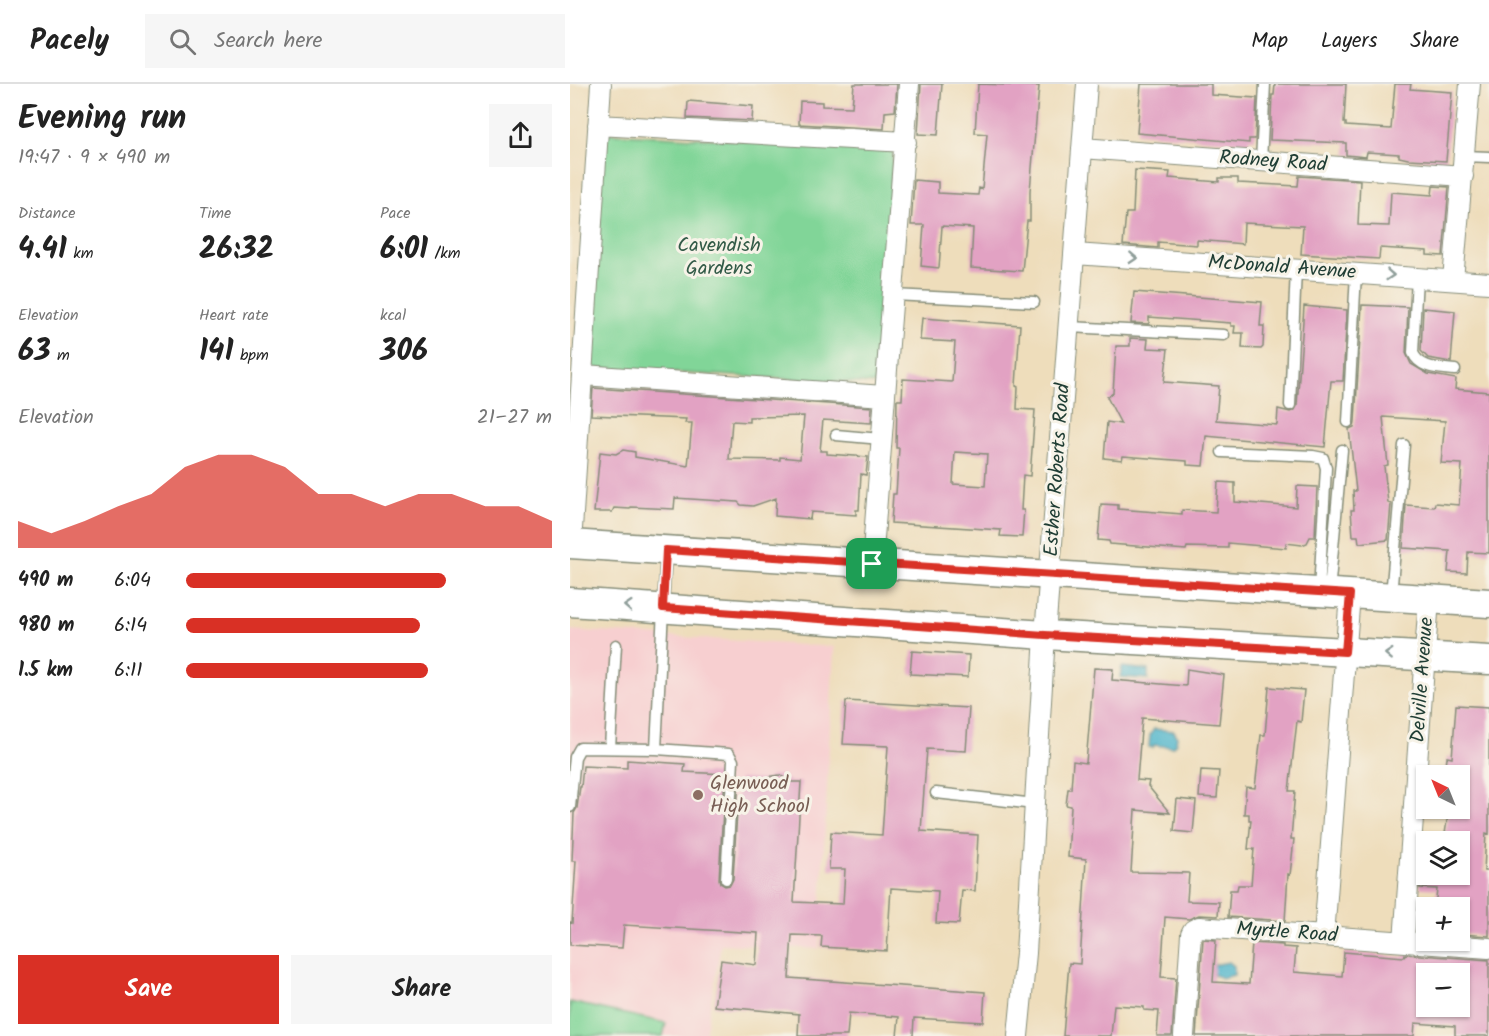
<!DOCTYPE html>
<meta charset="utf-8">
<style>
body{margin:0;font-family:Kalam,sans-serif;background:#f6f6f6;color:#222;height:100vh;display:flex;flex-direction:column;font-size:22px;white-space:nowrap}
*{box-sizing:border-box;margin:0}
p{font-size:20px;color:#767676}
.icon{flex:none;width:33px;height:33px;fill:none;stroke:currentColor;stroke-width:2;stroke-linecap:round;stroke-linejoin:round}
.map{position:relative;flex:1;overflow:hidden}
.side{display:flex;flex-direction:column;background:#fff;width:570px}
.side>*{flex:none}
.needle{width:39px;rotate:317deg}
.buttons{position:absolute;left:846px;top:681px;display:grid;gap:12px}
.buttons a{display:grid;place-items:center;width:54px;height:54px;border-radius:0px;background:#fff;box-shadow:0 2px 4px #0004;font-size:30px}
.pin{position:absolute;display:grid;place-items:center;width:51px;height:51px;color:#fff;margin:-26px;border-radius:12px;box-shadow:0 3px 9px #0006}
.round{display:grid;place-items:center;flex:none;width:63px;height:63px;border-radius:0px;background:#f6f6f6}
.head{display:flex;align-items:center;justify-content:space-between;height:102px;padding:0 18px}
h1{font-size:33px;font-weight:600;line-height:45px}
.metrics{display:grid;grid-template-columns:repeat(3,1fr);gap:9px;height:102px;padding:6px 18px}
.metrics div{display:grid;align-content:center}
.metrics b{font-size:30px;font-weight:600}
.metrics small{font-size:16px;font-weight:400}
.metrics p{font-size:16px}
.chart{height:168px;padding:12px 18px}
.chart p{display:flex;justify-content:space-between}
.chart svg{width:100%;height:108px;margin-top:6px;fill:#d93025;opacity:.7}
.primary-button{display:flex;gap:12px;margin-top:auto;padding:12px 18px}
.primary-button a{flex:1;height:69px;border-radius:0px;background:#d93025;color:#fff;font-size:24px;font-weight:600;line-height:69px;text-align:center}
.primary-button a+a{background:#f6f6f6;color:#222}
ul{padding:0 18px;list-style:none;font-size:20px}
li{display:grid;grid-template-columns:96px 72px 1fr;align-items:center;height:45px}
li i{height:15px;border-radius:8px;background:#d93025}
header{display:flex;align-items:center;gap:36px;box-sizing:border-box;height:84px;padding:0 30px;background:#fff;border-bottom:2px solid #e0e0e0}
header strong{font-size:28px}
nav{display:flex;gap:33px;margin-inline-start:auto;font-size:21px}
.search{width:420px;height:54px;background:#f6f6f6;display:flex;align-items:center;gap:15px;box-sizing:border-box;padding:0 21px;border-radius:0px;color:#767676;font-size:22px}
main{display:flex;flex:1;min-height:0}
.map>svg:first-child{display:block}
.built{fill:#f7cfd0}
.green{fill:#81d598;stroke:#508966;stroke-width:1.5}
.water{fill:#4cb4ca;stroke:#36787f;stroke-width:1.5}
.building{fill:#e2a2c3;fill-rule:evenodd}
.lines{fill:none;stroke-linecap:round;stroke-linejoin:round}
.lane-casing{stroke:#868d78;stroke-width:13}
.street-casing{stroke:#868d78;stroke-width:22}
.secondary-casing{stroke:#868d78;stroke-width:31}
.lane{stroke:#fff;stroke-width:10}
.street{stroke:#fff;stroke-width:20}
.secondary{stroke:#fff;stroke-width:28}
.oneway{stroke:#8f9e9a}
.route-casing{stroke:#fff;stroke-width:12}
.route{stroke:#d93025;stroke-width:8}
.education-dot{fill:#8d6e63;stroke:#f7f3e8;stroke-width:2}
.labels{text-anchor:middle;dominant-baseline:central;stroke-width:6;stroke-linejoin:round;paint-order:stroke}
.street-label{font-size:20px;fill:#1f3d34;stroke:#f7f3e8}
.park-label{font-size:20px;fill:#335b48;stroke:#f7f3e8}
.education-label{font-size:20px;fill:#785e54;stroke:#f7f3e8;text-anchor:start}
</style>
<header>
<strong>Pacely</strong>
<div class="search"><svg class="icon" aria-label="search" viewBox="0 0 24 24"><circle cx="10" cy="10" r="6"/><path d="M15 15l6 6"/></svg>Search here</div>
<nav><a>Map</a><a>Layers</a><a>Share</a></nav>
</header>
<main>
<section class="side">
<div class="head"><div><h1>Evening run</h1><p>19:47 · 9 × 490 m</p></div><a class="round"><svg class="icon" aria-label="share" viewBox="0 0 24 24"><path d="M12 15V3M7 8l5-5 5 5M5 13v7h14v-7"/></svg></a></div>
<div class="metrics">
<div><p>Distance</p><b>4.41<small> km</small></b></div>
<div><p>Time</p><b>26:32</b></div>
<div><p>Pace</p><b>6:01<small> /km</small></b></div>
</div>
<div class="metrics">
<div><p>Elevation</p><b>63<small> m</small></b></div>
<div><p>Heart rate</p><b>141<small> bpm</small></b></div>
<div><p>kcal</p><b>306</b></div>
</div>
<div class="chart"><p><span>Elevation</span>21–27 m</p>
<svg viewBox="0 0 160 44" preserveAspectRatio="none"><path d="M0 44V33L10 38L20 33L30 27L40 22L50 11L60 6L70 6L80 11L90 22L100 22L110 27L120 22L130 22L140 27L150 27L160 33V44z"/></svg>
</div>
<ul>
<li><b>490 m</b>6:04<i style="width:71%"></i></li>
<li><b>980 m</b>6:14<i style="width:64%"></i></li>
<li><b>1.5 km</b>6:11<i style="width:66%"></i></li>
</ul>
<div class="primary-button"><a>Save</a><a>Share</a></div>
</section>
<div class="map">
<svg width="919" height="952" viewBox="0 0 919 952">
<rect width="100%" height="100%" fill="#f7f3e8"/>
<filter id="ink" filterUnits="userSpaceOnUse"><feTurbulence type="fractalNoise" baseFrequency=".0167" numOctaves="2"/><feDisplacementMap in="SourceGraphic" scale="12" xChannelSelector="R" yChannelSelector="G"/><feConvolveMatrix kernelMatrix="1 2 1 2 8 2 1 2 1" color-interpolation-filters="sRGB"/></filter>
<filter id="wash" filterUnits="userSpaceOnUse"><feTurbulence type="fractalNoise" baseFrequency=".008" numOctaves="4" result="noise"/><feDisplacementMap in="SourceGraphic" scale="24" xChannelSelector="R" yChannelSelector="G"/><feGaussianBlur stdDeviation="1.35" result="paint"/><feColorMatrix in="noise" values="0 0 0 0 0 0 0 0 0 0 0 0 0 0 0 0 0 1.4 0 .05"/><feComposite in="paint" operator="in"/></filter>
<g filter="url(#wash)">
<rect width="100%" height="100%" fill="#edb"/>
<path class="built" d="M 0,546 L 264,563 L 249,865 L 151,860 L 135,952 L 0,952 Z"/>
<path class="green" d="M 34,49 L 323,65 L 309,300 L 20,284 Z
M 0,918 L 96,939 L 93,952 L 0,952 Z"/>
<path class="water" d="M 552,583 L 578,586 L 578,595 L 550,593 Z
M 584,645 L 604,647 L 607,652 L 606,659 L 602,663 L 584,661 L 583,664 L 579,663 L 580,651 Z
M 659,878 L 664,882 L 664,891 L 652,894 L 642,890 L 643,881 Z"/>
<g id="blocks">
<path class="building" d="M 284,0 L 327,0 L 325,27 L 315,28 L 314,45 L 229,40 L 230,17 L 252,18 L 252,22 L 282,23 Z
M 351,0 L 372,0 L 368,51 L 348,50 Z
M 408,0 L 469,2 L 460,107 L 460,137 L 457,137 L 452,187 L 401,184 L 403,144 L 372,142 L 369,184 L 351,182 L 354,141 L 341,141 L 344,96 L 368,98 L 368,109 L 408,111 L 409,104 L 412,105 L 417,50 L 405,49 Z
M 571,0 L 641,0 L 641,11 L 687,14 L 685,55 L 679,55 L 679,59 L 567,49 Z
M 705,0 L 776,0 L 774,39 L 776,39 L 776,42 L 821,45 L 825,0 L 841,0 L 840,5 L 882,8 L 876,77 L 838,75 L 829,73 L 829,70 L 797,68 L 796,73 L 776,71 L 776,59 L 700,56 L 702,11 L 704,11 Z
M 118,17 L 183,22 L 182,37 L 117,34 Z
M 565,86 L 600,88 L 599,94 L 649,98 L 649,94 L 668,94 L 668,99 L 728,102 L 729,92 L 790,96 L 788,141 L 819,142 L 821,108 L 862,111 L 863,102 L 879,103 L 873,172 L 857,171 L 857,167 L 810,164 L 809,175 L 731,170 L 733,142 L 674,139 L 673,160 L 627,156 L 627,161 L 588,158 L 588,164 L 553,161 L 556,129 L 563,129 Z
M 564,208 L 692,218 L 690,242 L 694,242 L 693,263 L 691,265 L 672,264 L 673,249 L 664,249 L 665,242 L 661,242 L 661,239 L 579,233 L 579,240 L 561,239 Z
M 792,221 L 838,223 L 836,269 L 841,280 L 858,290 L 886,295 L 885,305 L 919,308 L 919,469 L 898,468 L 897,489 L 878,488 L 880,467 L 833,464 L 836,421 L 864,423 L 865,419 L 889,421 L 892,380 L 871,379 L 875,337 L 813,333 L 818,381 L 814,382 L 818,419 L 821,420 L 818,456 L 789,459 L 788,452 L 783,452 L 781,426 L 784,426 L 783,407 L 786,407 L 779,345 L 784,343 L 785,338 Z
M 734,222 L 777,226 L 773,297 L 761,297 L 755,363 L 636,352 L 633,382 L 617,381 L 617,377 L 553,372 L 552,376 L 534,374 L 537,338 L 551,340 L 537,313 L 543,309 L 546,262 L 560,262 L 560,254 L 578,255 L 577,264 L 598,265 L 594,298 L 649,302 L 646,336 L 707,341 L 708,325 L 720,328 L 725,326 L 727,322 Z
M 853,224 L 885,227 L 881,278 L 858,274 L 851,267 Z
M 352,234 L 450,241 L 446,302 L 448,303 L 447,325 L 465,326 L 460,392 L 453,391 L 451,426 L 454,426 L 452,453 L 430,452 L 431,446 L 321,439 L 323,410 L 326,410 L 329,364 L 326,364 L 327,316 L 332,316 L 333,295 L 382,298 L 385,258 L 350,256 ZM 385,368 L 417,370 L 415,402 L 383,400 Z
M 23,304 L 302,323 L 301,339 L 253,336 L 250,367 L 257,367 L 257,370 L 298,373 L 296,391 L 291,390 L 289,426 L 286,426 L 286,431 L 241,428 L 240,435 L 205,432 L 206,414 L 183,422 L 171,421 L 168,418 L 105,414 L 104,425 L 61,423 L 60,425 L 44,424 L 42,428 L 24,428 L 30,368 L 46,370 L 53,366 L 65,368 L 65,373 L 118,382 L 122,339 L 115,339 L 116,335 L 21,331 ZM 234,332 L 230,375 L 210,373 L 210,376 L 159,375 L 162,337 L 179,338 L 179,333 Z
M 648,398 L 665,399 L 665,418 L 726,423 L 727,402 L 747,403 L 745,453 L 740,453 L 737,459 L 732,461 L 716,459 L 716,464 L 658,459 L 658,464 L 617,463 L 616,466 L 540,460 L 539,457 L 528,456 L 531,420 L 548,421 L 548,425 L 612,430 L 612,426 L 646,428 Z
M 342,567 L 399,571 L 398,593 L 340,590 Z
M 524,584 L 543,585 L 542,596 L 616,602 L 617,585 L 654,591 L 649,640 L 572,634 L 567,696 L 579,697 L 578,702 L 600,729 L 565,726 L 561,788 L 619,789 L 617,817 L 649,818 L 648,832 L 629,831 L 619,835 L 595,833 L 591,893 L 606,894 L 602,952 L 587,952 L 589,927 L 574,926 L 574,923 L 544,921 L 541,952 L 493,952 L 499,879 L 510,880 L 516,775 L 498,773 L 501,722 L 496,721 L 498,705 L 501,705 L 503,677 L 516,679 Z
M 699,603 L 734,606 L 731,638 L 727,637 L 719,707 L 725,707 L 721,755 L 724,755 L 720,791 L 718,790 L 715,837 L 658,833 L 660,806 L 667,806 L 668,801 L 681,801 L 684,765 L 678,765 L 681,736 L 679,736 L 679,730 L 674,730 L 676,703 L 685,704 L 691,651 L 695,651 Z
M 276,617 L 399,624 L 396,667 L 357,665 L 351,747 L 408,751 L 405,807 L 392,806 L 389,840 L 366,839 L 368,807 L 321,804 L 317,867 L 251,863 L 252,852 L 222,851 L 219,894 L 415,908 L 413,938 L 344,934 L 343,952 L 327,952 L 329,933 L 279,929 L 277,952 L 228,952 L 229,930 L 144,922 L 151,876 L 186,881 L 188,849 L 54,841 L 52,864 L 0,861 L 0,838 L 2,839 L 6,777 L 2,777 L 4,729 L 7,724 L 10,703 L 11,703 L 13,682 L 57,684 L 57,676 L 115,680 L 114,688 L 155,690 L 149,795 L 150,799 L 155,802 L 160,801 L 163,795 L 169,695 L 196,696 L 202,692 L 210,691 L 220,698 L 231,698 L 224,818 L 273,820 L 275,785 L 259,785 L 261,748 L 312,751 L 318,662 L 273,660 Z
M 886,621 L 919,623 L 919,750 L 916,749 L 914,787 L 919,787 L 919,852 L 890,850 L 890,824 L 865,824 L 867,805 L 850,804 L 851,790 L 890,790 L 890,758 L 874,756 L 879,724 L 890,724 L 890,692 L 875,691 L 877,673 L 882,674 Z
M 631,686 L 649,687 L 647,714 L 629,713 Z
M 607,715 L 626,717 L 623,749 L 604,747 Z
M 633,855 L 646,856 L 643,898 L 679,900 L 682,859 L 713,861 L 713,863 L 726,864 L 724,888 L 772,892 L 774,868 L 834,873 L 835,870 L 919,876 L 919,952 L 885,952 L 885,942 L 845,939 L 844,952 L 626,952 ZM 856,889 L 890,890 L 890,922 L 887,922 L 887,926 L 856,924 Z"/>
</g>
</g>
<g filter="url(#ink)">
<use href="#blocks" fill-opacity="0" stroke="#868d78" stroke-width="1.5"/>
<g class="lines">
<g class="lane-casing">
<path id="lane" d="M 894,72 L 919,73
M 691,77 L 695,0
M 847,193 L 843,269 C 850,285 869,284 885,286
M 323,211 L 464,218
M 499,243 L 654,251
M 720,321 L 726,185
M 778,338 L 786,189
M 266,351 L 311,355
M 652,368 L 743,372 L 753,374 L 756,384 L 749,507
M 759,508 L 772,366
M 821,512 L 834,361
M 40,664 L 46,561
M 86,665 L 96,466
M 366,709 L 465,720
M 0,723 L 5,673 L 10,664 L 86,665 L 159,670 L 163,677 L 156,795"/>
</g>
<g class="street-casing">
<path id="street" d="M 28,41 L 336,58
M 512,64 L 893,92
M 505,170 L 919,199
M 883,196 L 900,0
M 13,291 L 314,312
M 1,460 L 31,0
M 302,480 L 339,0
M 754,852 L 780,510
M 834,857 L 859,515
M 448,952 L 456,869 L 475,551 L 517,0
M 614,952 L 621,850 L 623,846 L 629,843 L 919,864"/>
</g>
<g class="secondary-casing">
<path id="secondary" d="M 0,460 L 919,519
M 0,518 L 475,551 L 919,576"/>
</g>
<use href="#lane" class="lane"/>
<use href="#street" class="street"/>
<use href="#secondary" class="secondary"/>
</g>
<defs><path id="oneway-chevron" d="M-2-3.5L2.5 0L-2 3.5" fill="none" stroke-width="1.6" stroke-linecap="round" stroke-linejoin="round" transform="scale(1.5)"/></defs>
<g class="oneway">
<use href="#oneway-chevron" transform="translate(563 174) rotate(4)"/>
<use href="#oneway-chevron" transform="translate(820 191) rotate(4)"/>
<use href="#oneway-chevron" transform="translate(58 522) rotate(-176)"/>
<use href="#oneway-chevron" transform="translate(819 570) rotate(-177)"/>
</g>
</g>
<g class="lines" filter="url(#ink)">
<g class="route-casing">
<path id="route" d="M 96,466 L 780,510 L 775,568 L 475,551 L 93,524 Z"/>
</g>
<use href="#route" class="route"/>
</g>
<circle class="education-dot" cx="128" cy="711" r="6"/>
<g class="labels">
<g class="street-label">
<text transform="translate(703 78) rotate(4)">Rodney Road</text>
<text transform="translate(712 184) rotate(4)">McDonald Avenue</text>
<text transform="translate(488 386) rotate(-86)">Esther Roberts Road</text>
<text transform="translate(853 596) rotate(-86)">Delville Avenue</text>
<text transform="translate(717 849) rotate(4)">Myrtle Road</text>
</g>
<g class="park-label">
<text x="149" y="162">Cavendish<tspan x="149" dy="23">Gardens</tspan></text>
</g>
<g class="education-label">
<text x="140" y="700">Glenwood<tspan x="140" dy="23">High School</tspan></text>
</g>
</g>
</svg>
<div class="buttons">
<a><svg class="needle" viewBox="-14 -14 28 28"><path d="M0-13l5 13h-10z" fill="#e53935"/><path d="M0 13l5-13h-10z" fill="#767676"/></svg></a>
<a><svg class="icon" aria-label="layers" viewBox="0 0 24 24"><path d="M12 4l9 5-9 5-9-5zM3 14l9 5 9-5"/></svg></a>
<a>+</a>
<a>−</a>
</div>
<div class="pin" style="left:302px;top:480px;background:#1e9e55"><svg class="icon" aria-label="arrive" viewBox="0 0 24 24"><path d="M6 21V4h12l-3 4 3 4H6"/></svg></div>
</div>
</main>
